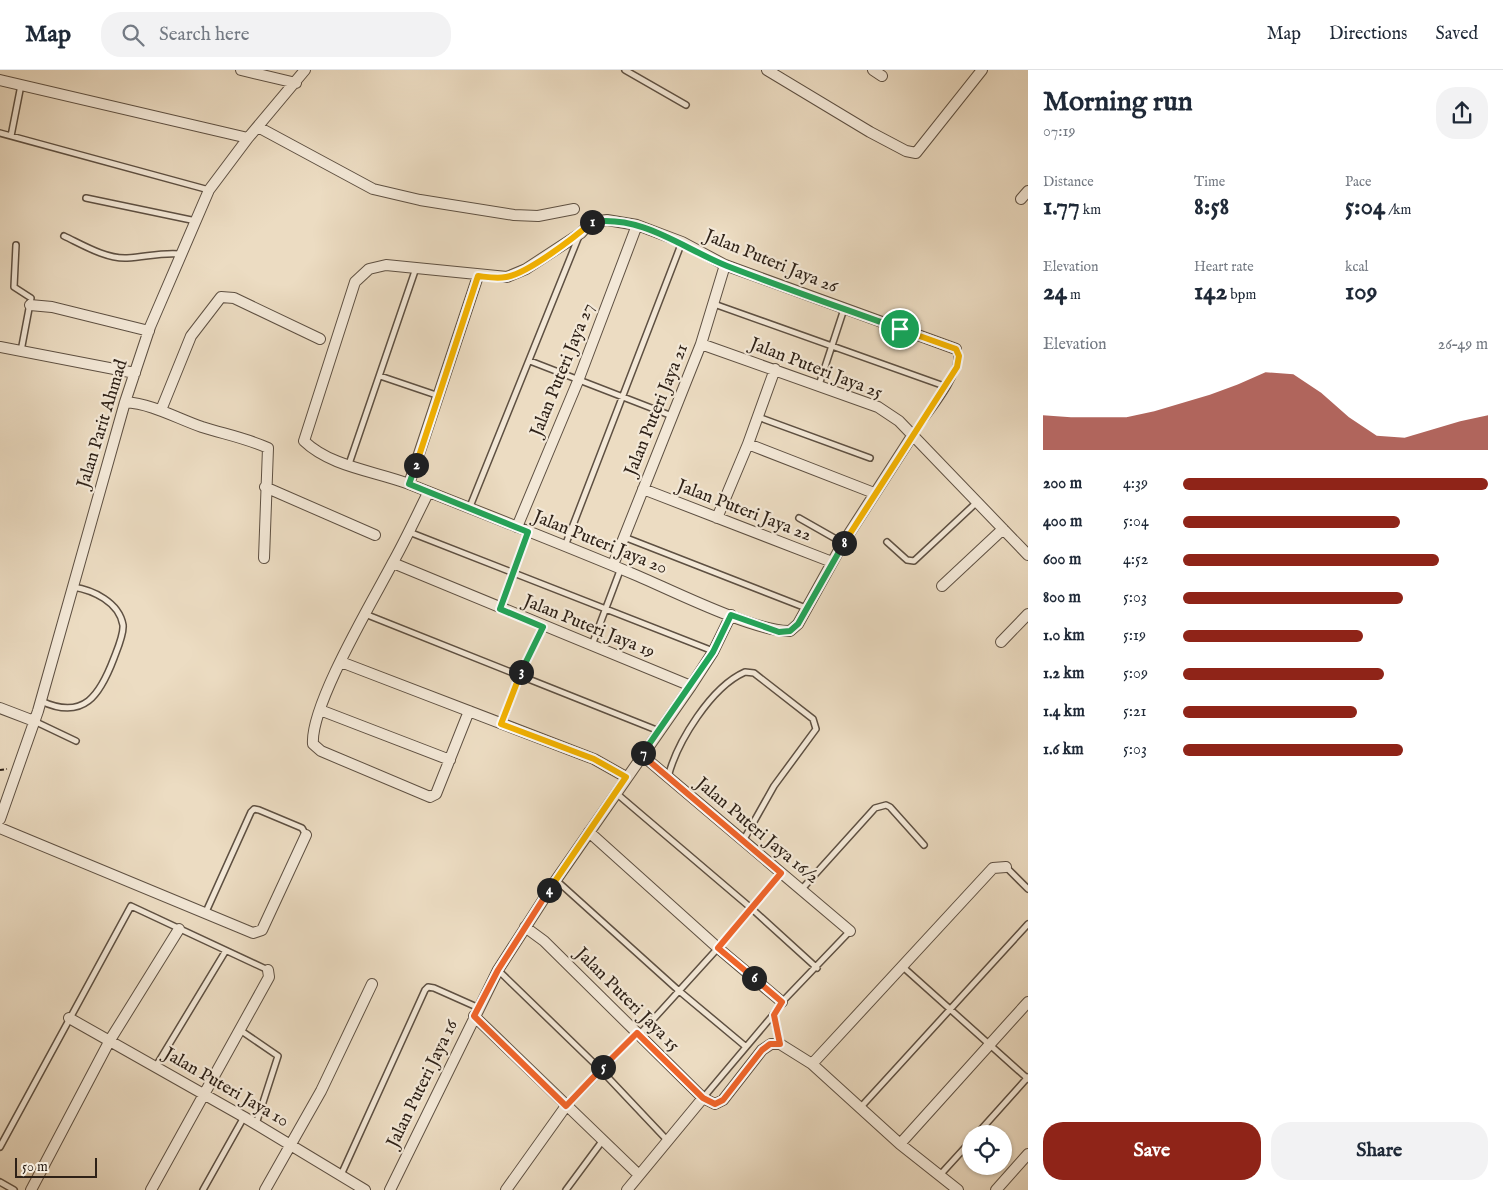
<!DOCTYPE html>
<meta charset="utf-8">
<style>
body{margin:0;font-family:"IM FELL English",serif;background:#f2f2f3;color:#1f2937;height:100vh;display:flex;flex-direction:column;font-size:19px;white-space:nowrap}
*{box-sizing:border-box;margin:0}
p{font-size:16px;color:#747a83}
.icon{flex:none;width:28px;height:28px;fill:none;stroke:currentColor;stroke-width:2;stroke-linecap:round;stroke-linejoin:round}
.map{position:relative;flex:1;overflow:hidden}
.side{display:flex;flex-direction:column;background:#fff;width:475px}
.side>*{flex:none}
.controls{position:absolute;left:962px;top:1055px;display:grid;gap:10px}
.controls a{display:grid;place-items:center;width:50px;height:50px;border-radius:50%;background:#fff;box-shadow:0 1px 4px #0004;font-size:25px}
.scale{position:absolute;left:15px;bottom:12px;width:82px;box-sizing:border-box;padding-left:5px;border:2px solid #2e2117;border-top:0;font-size:14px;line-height:18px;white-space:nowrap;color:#2e2117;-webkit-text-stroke:4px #f3e8d7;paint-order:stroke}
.pin{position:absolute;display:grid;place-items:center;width:42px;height:42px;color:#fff;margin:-21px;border:2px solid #fff;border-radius:50%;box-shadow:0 1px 5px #0007}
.km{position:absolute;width:25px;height:25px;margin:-12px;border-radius:50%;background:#222;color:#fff;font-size:14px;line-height:25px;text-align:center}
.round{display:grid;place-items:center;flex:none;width:52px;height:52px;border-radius:20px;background:#f2f2f3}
.headline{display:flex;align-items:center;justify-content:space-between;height:85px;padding:0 15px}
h1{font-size:28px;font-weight:800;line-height:38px}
.stats{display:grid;grid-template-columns:repeat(3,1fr);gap:8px;height:85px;padding:5px 15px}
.stats div{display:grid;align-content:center}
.stats b{font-size:25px;font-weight:800}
.stats small{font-size:14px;font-weight:400}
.stats p{font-size:14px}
.chart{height:140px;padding:10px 15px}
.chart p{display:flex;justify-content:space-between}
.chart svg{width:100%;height:90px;margin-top:5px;fill:#8f2418;opacity:.7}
.cta{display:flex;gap:10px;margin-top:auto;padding:10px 15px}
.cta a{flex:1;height:58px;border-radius:20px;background:#8f2418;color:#fff;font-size:20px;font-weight:800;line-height:58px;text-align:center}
.cta a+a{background:#f2f2f3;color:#1f2937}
ul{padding:0 15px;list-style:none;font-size:16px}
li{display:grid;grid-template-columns:80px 60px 1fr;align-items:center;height:38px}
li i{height:12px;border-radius:6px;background:#8f2418}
header{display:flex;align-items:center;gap:30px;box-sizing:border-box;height:70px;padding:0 25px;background:#fff;border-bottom:1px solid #e0e1e3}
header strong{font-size:24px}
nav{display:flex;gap:28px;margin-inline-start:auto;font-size:18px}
.search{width:350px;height:45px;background:#f2f2f3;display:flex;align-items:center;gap:12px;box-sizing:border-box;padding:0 18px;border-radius:20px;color:#747a83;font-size:19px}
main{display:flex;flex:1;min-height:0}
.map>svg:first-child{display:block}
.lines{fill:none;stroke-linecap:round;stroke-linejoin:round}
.service-casing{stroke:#5e5042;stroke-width:8}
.minor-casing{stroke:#5e5042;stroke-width:12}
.path{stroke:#2e2117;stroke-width:2;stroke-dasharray:4 2.5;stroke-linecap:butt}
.service{stroke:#f3e8d7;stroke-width:5}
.minor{stroke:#f3e8d7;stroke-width:10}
.split-1-casing{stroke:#fff;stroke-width:10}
.split-2-casing{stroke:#fff;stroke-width:10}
.split-3-casing{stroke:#fff;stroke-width:10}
.split-4-casing{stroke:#fff;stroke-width:10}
.split-5-casing{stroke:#fff;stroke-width:10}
.split-6-casing{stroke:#fff;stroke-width:10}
.split-7-casing{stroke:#fff;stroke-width:10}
.split-8-casing{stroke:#fff;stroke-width:10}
.split-9-casing{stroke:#fff;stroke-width:10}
.split-1{stroke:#22a559;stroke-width:6}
.split-2{stroke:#f5b400;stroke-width:6}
.split-3{stroke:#22a559;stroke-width:6}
.split-4{stroke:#f5b400;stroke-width:6}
.split-5{stroke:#f0652b;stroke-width:6}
.split-6{stroke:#f0652b;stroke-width:6}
.split-7{stroke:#f0652b;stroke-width:6}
.split-8{stroke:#22a559;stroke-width:6}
.split-9{stroke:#f5b400;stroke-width:6}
.labels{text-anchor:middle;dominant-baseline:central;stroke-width:4.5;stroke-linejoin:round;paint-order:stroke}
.street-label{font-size:18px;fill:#2e2117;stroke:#f3e8d7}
</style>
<header>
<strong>Map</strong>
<div class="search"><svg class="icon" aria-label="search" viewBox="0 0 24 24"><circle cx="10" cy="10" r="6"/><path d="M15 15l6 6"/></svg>Search here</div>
<nav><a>Map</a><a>Directions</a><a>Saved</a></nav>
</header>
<main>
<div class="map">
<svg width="1028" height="1120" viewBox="0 0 1028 1120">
<rect width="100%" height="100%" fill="#ecdcc2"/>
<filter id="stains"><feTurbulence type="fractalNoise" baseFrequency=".004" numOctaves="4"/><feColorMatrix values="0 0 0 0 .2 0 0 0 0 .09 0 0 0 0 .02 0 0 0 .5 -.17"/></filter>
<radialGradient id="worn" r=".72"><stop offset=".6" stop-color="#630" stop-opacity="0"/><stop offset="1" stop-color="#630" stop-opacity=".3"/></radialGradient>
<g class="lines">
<g class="service-casing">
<path id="service" d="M 625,0 L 686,35
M 0,63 L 209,120
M 11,66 L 21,15
M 86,128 L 196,151
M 64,166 C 83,175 106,189 127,188 C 147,187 160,182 181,184
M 16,175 L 14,217 L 31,228 L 21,281
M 714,234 L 947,317
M 530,291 L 672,346
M 380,306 L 439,326
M 819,315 L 844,239
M 758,347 L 870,388
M 912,366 C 926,346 965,303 956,279
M 349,394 L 416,198
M 469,439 L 579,166
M 799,448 L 843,473
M 409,462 L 713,581
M 624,467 L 806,538
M 887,472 L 907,490 L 914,491 L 977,432
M 565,476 L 682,172
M 500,539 L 528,462
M 365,544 L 659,661
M 592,575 L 621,498
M 41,631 C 84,651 100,625 114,588 C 117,580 124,564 123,555 C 119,532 93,520 73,517
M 34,651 L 76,671
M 502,654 L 519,606 L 543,557
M 668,707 C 677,672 711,617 745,602 L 754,603 L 813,649 L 816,659 L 774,716 L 743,771
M 616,723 L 751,838 L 817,898
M 1006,797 L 1028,819
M 556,810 L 678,920 L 745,976
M 801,820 L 875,738 L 886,735 L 890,737 L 924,775
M 205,844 L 251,742 L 254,739 L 259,740 L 302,758 L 306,765
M 903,897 L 1028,1009
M 498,900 L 600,999 L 667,1070
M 773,945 L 780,974
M 240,960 L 278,986 L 256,1054
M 639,965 L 718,878 L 781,803
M 156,996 L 225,882
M 703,1028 L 773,945 L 782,932 L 850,861
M 567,1036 L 637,963
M 860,1038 L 1028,854
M 977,1064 L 1028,1007
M 0,1077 L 131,836 L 268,900
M 341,1105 L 425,920 L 428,917 L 434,918 L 479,938
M 940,1105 L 971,1071
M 0,1112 L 14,1120
M 203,1120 L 244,1047
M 566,1120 L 603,1070"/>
</g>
<g class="minor-casing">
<path id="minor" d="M 241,0 L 296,13
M 767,0 L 870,62 L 906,81 L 916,83 L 982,0
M 873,0 L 882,6
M 0,10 L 248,68
M 258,57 L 373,119 L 420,130 L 514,145 L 538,146 L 574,139
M 1021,129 L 1028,121
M 30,235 L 52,237 L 149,261
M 701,274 L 878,337 L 899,351 L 1028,485
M 0,277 L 135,303
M 125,332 C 153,334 176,348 202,357 C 224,364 246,368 268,378 L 264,488
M 161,340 L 191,266 L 221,227 L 234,228 L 320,269
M 912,366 L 843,473 L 798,554 L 790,561 C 755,562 673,521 638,506 C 562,474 485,444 409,414 C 375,401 331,397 304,371 L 355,212 L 369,199 L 386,195 L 507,207 L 526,199 L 581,163 L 591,152 L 607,150 L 637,155 L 682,172 L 725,195 L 956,279
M 748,374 L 874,423
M 409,414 L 478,206
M 265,417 L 375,465
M 643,419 L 832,492
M 428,423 C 416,447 405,471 392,494 C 372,532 310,636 313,674 L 321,681 L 430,727 L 436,724 L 469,641
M 717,448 L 748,374 L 775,299
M 517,457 L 578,311 L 637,155
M 393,493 L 691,616
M 613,495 L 701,274 L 725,195
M 942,516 L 1003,459
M 1001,572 L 1028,544
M 341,592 L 594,689 L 626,707
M 0,638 L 34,651
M 320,640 L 450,690
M 642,685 L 850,861
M 0,749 L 38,641 L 125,332 L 150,257 L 209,120 L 248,68 L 305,0
M 0,758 L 253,863 L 262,860 L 306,765
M 589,762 L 718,878 L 782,932
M 525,857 L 544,871 L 703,1028 L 715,1034 L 723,1030 L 762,980 L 771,974 L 780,974 L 812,994 L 900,1074 L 958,1120
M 474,946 L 639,1105
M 69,948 L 244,1047 L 365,1120
M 812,994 L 993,798 L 1006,797
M 900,1074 L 1028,932
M 31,1120 L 110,970 L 179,859
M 151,1120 L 269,907 L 268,900
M 265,1120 L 321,1021 L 372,914
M 390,1120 L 498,900 L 556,810 L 691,616 L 713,582 L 731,545
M 506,1120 L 566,1036
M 627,1120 L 703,1028
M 996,1120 L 1028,1084"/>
</g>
<path class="path" d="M 0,700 L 7,699"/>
<use href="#service" class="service"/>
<use href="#minor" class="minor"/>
</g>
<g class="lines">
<g class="split-1-casing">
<path id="split-1" d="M 592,152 C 643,145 682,178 727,196 C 784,218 842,238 900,259"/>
</g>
<g class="split-2-casing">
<path id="split-2" d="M 416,395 L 478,206 C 487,207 497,209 506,207 C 527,204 575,167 592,152"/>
</g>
<g class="split-3-casing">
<path id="split-3" d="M 416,395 L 409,414 L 528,462 L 500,539 L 543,557 L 521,602"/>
</g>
<g class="split-4-casing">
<path id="split-4" d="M 521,602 L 501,654 L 594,689 L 626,707 L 549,820"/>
</g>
<g class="split-5-casing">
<path id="split-5" d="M 549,820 L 498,900 L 474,946 L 566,1036 L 603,997"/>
</g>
<g class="split-6-casing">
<path id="split-6" d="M 603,997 L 637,963 L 703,1028 L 715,1034 L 723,1030 L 762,980 L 770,974 L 780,974 L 774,945 L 782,932 L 754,908"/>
</g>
<g class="split-7-casing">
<path id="split-7" d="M 643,683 L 642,685 L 781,803 L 718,878 L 754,908"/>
</g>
<g class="split-8-casing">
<path id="split-8" d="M 643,683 L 713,582 L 731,545 L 779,562 L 790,561 L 798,554 L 844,473"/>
</g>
<g class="split-9-casing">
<path id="split-9" d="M 844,473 L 957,297 L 959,286 L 956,279 L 900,259"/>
</g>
<use href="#split-1" class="split-1"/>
<use href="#split-2" class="split-2"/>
<use href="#split-3" class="split-3"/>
<use href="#split-4" class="split-4"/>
<use href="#split-5" class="split-5"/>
<use href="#split-6" class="split-6"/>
<use href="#split-7" class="split-7"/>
<use href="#split-8" class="split-8"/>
<use href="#split-9" class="split-9"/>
</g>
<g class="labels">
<g class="street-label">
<text transform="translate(771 192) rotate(22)">Jalan Puteri Jaya 26</text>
<text transform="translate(816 299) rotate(21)">Jalan Puteri Jaya 25</text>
<text transform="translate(563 300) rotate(-68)">Jalan Puteri Jaya 27</text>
<text transform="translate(657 340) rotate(-68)">Jalan Puteri Jaya 21</text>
<text transform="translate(103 354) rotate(-73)">Jalan Parit Ahmad</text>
<text transform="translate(744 441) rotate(21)">Jalan Puteri Jaya 22</text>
<text transform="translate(600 473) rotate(22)">Jalan Puteri Jaya 20</text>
<text transform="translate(589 557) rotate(22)">Jalan Puteri Jaya 19</text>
<text transform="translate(757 761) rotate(40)">Jalan Puteri Jaya 16/2</text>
<text transform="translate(627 930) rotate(45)">Jalan Puteri Jaya 15</text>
<text transform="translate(423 1014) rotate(-64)">Jalan Puteri Jaya 16</text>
<text transform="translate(226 1018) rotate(30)">Jalan Puteri Jaya 10</text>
</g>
</g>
<rect width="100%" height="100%" filter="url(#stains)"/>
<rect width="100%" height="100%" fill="url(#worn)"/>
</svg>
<div class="controls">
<a><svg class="icon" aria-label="locate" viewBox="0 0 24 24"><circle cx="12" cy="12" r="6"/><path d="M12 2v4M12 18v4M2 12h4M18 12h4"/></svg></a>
</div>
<div class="scale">50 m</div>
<div class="pin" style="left:900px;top:259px;background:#1e9e55"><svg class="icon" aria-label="arrive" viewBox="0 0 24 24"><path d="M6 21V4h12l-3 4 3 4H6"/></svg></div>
<b class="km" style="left:592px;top:152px">1</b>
<b class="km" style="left:416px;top:395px">2</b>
<b class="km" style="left:521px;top:602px">3</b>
<b class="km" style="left:549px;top:820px">4</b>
<b class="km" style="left:603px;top:997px">5</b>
<b class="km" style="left:754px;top:908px">6</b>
<b class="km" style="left:643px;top:683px">7</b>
<b class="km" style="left:844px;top:473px">8</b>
</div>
<section class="side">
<div class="headline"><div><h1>Morning run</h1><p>07:19</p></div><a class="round"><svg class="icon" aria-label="share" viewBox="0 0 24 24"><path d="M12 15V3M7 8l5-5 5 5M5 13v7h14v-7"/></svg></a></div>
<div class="stats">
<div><p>Distance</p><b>1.77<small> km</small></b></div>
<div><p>Time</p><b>8:58</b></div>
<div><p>Pace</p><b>5:04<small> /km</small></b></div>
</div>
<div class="stats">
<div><p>Elevation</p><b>24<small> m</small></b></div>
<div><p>Heart rate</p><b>142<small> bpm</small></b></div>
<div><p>kcal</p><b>109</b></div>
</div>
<div class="chart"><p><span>Elevation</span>26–49 m</p>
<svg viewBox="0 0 160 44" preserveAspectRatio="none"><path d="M0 44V27L10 28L20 28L30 28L40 25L50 21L60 17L70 12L80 6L90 7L100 16L110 28L120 37L130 38L140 34L150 30L160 27V44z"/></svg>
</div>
<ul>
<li><b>200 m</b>4:39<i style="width:100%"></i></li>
<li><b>400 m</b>5:04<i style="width:71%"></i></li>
<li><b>600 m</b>4:52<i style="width:84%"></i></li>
<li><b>800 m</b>5:03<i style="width:72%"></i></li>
<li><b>1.0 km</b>5:19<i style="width:59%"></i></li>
<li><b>1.2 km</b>5:09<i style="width:66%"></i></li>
<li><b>1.4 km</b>5:21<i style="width:57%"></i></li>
<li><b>1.6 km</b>5:03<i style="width:72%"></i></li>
</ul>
<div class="cta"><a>Save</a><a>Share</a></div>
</section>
</main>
